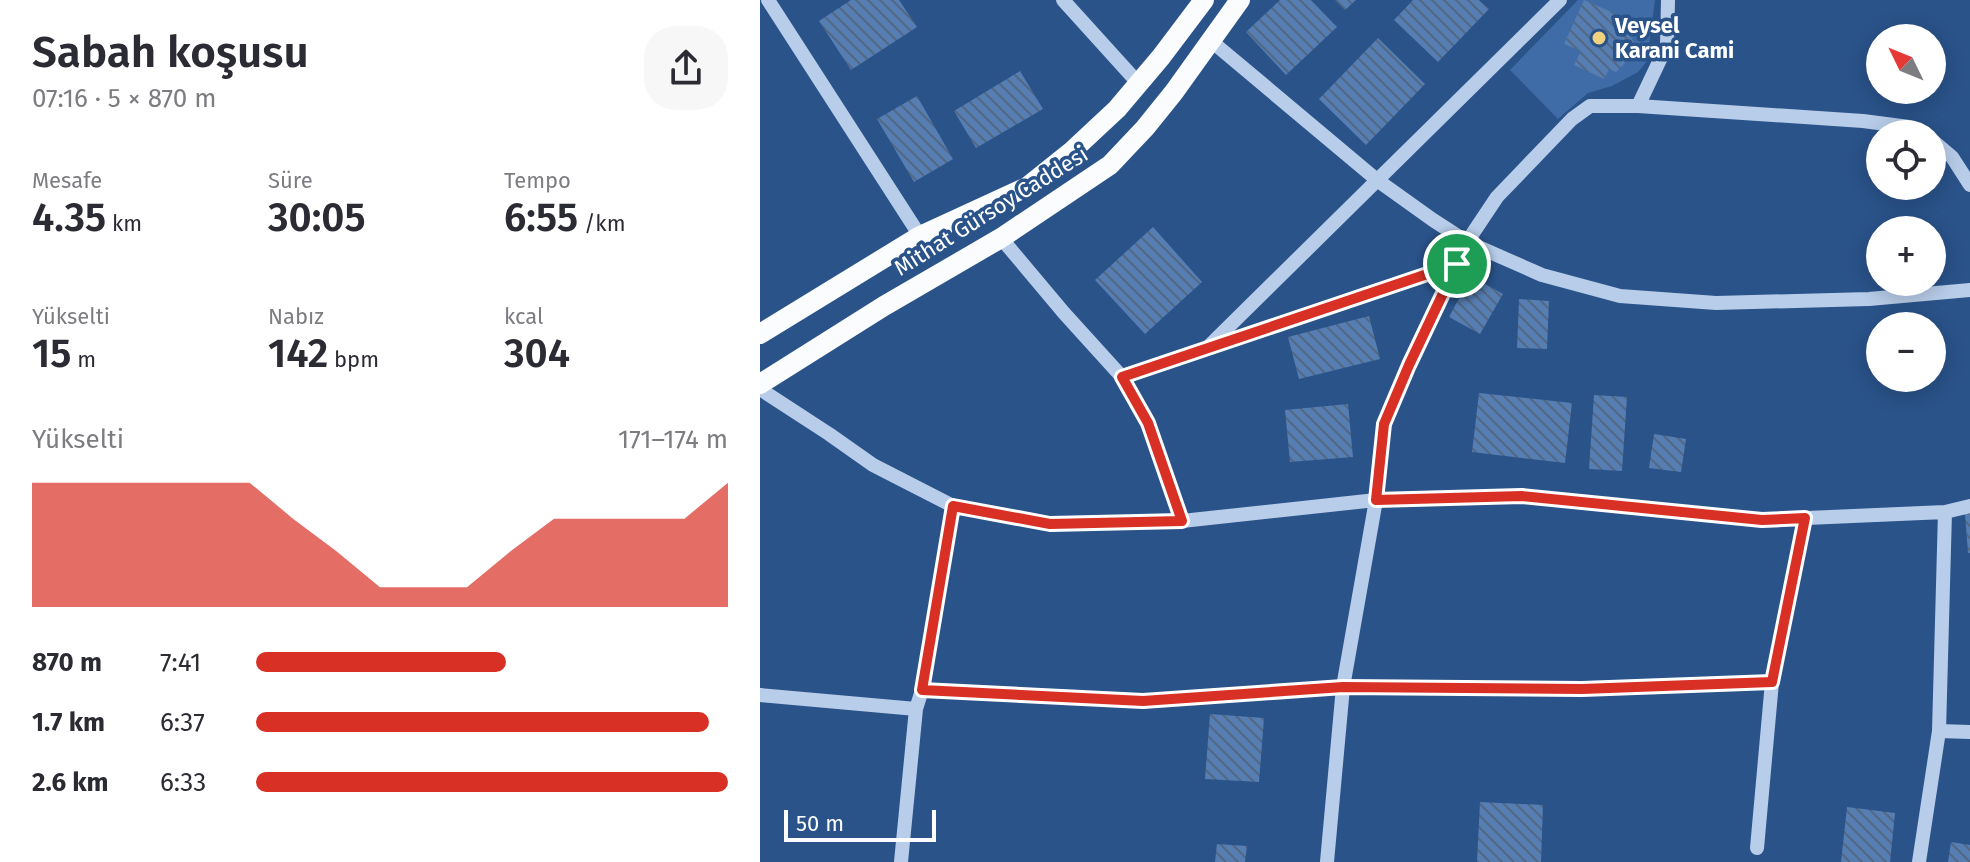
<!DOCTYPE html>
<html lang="tr">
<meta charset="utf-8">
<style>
body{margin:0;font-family:"Fira Sans",sans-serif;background:#f7f7f7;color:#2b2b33;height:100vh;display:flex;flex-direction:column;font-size:30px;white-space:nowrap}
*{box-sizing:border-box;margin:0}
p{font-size:26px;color:#7c7c81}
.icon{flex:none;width:44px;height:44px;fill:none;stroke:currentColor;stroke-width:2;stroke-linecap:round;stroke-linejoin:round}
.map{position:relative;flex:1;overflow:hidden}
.panel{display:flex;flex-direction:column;background:#fff;width:760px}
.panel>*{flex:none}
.needle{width:52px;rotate:313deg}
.fabs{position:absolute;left:1106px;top:24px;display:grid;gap:16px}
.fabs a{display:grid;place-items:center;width:80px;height:80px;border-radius:50%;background:#fff;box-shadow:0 4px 20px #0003;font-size:40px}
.scale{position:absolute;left:24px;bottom:20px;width:152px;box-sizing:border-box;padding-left:8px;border:4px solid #fff;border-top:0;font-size:22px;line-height:28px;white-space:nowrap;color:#fff;-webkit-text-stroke:6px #2a538a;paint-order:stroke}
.pin{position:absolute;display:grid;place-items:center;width:68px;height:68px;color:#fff;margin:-34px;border:4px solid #fff;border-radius:50%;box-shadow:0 2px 8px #0007}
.round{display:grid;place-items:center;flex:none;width:84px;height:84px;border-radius:32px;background:#f7f7f7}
.summary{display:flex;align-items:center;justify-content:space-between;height:136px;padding:0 32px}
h1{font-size:44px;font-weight:600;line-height:60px}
.stats{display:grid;grid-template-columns:repeat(3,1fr);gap:12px;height:136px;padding:8px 32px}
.stats div{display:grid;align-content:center}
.stats b{font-size:40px;font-weight:600}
.stats small{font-size:22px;font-weight:400}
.stats p{font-size:22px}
.chart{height:224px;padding:16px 32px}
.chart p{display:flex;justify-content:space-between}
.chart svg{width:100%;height:144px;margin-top:8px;fill:#d93025;opacity:.7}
ul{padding:0 32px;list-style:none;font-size:26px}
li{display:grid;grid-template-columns:128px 96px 1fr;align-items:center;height:60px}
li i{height:20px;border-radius:10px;background:#d93025}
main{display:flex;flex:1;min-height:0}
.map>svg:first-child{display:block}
.green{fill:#3f6ca6}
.building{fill:url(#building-back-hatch)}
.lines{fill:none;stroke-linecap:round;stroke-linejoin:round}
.minor{stroke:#b8cde9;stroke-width:14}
.major{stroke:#fafcfe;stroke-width:20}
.route-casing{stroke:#fff;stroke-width:16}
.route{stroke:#d93025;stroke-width:10}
.poi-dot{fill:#efd180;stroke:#2a538a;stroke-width:3}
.labels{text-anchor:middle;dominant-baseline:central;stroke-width:7;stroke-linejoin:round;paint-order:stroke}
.poi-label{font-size:22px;font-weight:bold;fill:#fff;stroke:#2a538a;text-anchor:start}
.street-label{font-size:22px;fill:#fff;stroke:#2a538a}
</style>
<main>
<section class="panel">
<div class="summary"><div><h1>Sabah koşusu</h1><p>07:16 · 5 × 870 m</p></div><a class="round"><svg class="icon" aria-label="share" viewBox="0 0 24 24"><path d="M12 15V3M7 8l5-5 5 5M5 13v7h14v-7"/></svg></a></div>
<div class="stats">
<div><p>Mesafe</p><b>4.35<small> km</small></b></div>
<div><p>Süre</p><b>30:05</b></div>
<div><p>Tempo</p><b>6:55<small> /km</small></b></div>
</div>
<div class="stats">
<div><p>Yükselti</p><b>15<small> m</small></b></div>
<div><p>Nabız</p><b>142<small> bpm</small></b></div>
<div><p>kcal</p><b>304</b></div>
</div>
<div class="chart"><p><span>Yükselti</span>171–174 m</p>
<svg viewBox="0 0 160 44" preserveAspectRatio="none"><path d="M0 44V6L10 6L20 6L30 6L40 6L50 6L60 17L70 27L80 38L90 38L100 38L110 27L120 17L130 17L140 17L150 17L160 6V44z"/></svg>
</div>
<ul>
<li><b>870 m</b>7:41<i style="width:53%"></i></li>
<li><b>1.7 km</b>6:37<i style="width:96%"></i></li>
<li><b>2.6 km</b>6:33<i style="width:100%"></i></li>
</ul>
</section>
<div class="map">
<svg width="1210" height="862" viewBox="0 0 1210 862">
<defs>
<pattern id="building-back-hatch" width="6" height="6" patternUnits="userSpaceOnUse" patternTransform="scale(2)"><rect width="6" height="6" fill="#567eb2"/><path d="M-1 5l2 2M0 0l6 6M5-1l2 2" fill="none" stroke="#526884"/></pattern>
</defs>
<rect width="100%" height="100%" fill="#2a538a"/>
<path class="green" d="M 818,0 L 895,0 L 887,61 L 878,72 L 852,86 L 828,93 L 798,119 L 750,70 Z"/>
<path class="building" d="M 91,0 L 139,0 L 157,27 L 91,70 L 59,21 Z
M 520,0 L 551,0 L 577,27 L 526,75 L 486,32 Z
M 575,0 L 596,0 L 585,10 Z
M 653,0 L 719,0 L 729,9 L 678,62 L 634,20 Z
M 824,0 L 874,22 L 868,34 L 874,42 L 868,60 L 856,72 L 849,69 L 844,79 L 814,65 L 821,51 L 804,44 Z
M 618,38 L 665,84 L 606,145 L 559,99 Z
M 260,71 L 283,109 L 216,148 L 194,111 Z
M 157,96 L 193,159 L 154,182 L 117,119 Z
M 393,227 L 442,282 L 385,334 L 335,280 Z
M 711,276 L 743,294 L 720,334 L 689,317 Z
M 759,299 L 789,301 L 787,349 L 757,348 Z
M 609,316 L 620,359 L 539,379 L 528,337 Z
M 719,393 L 812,403 L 805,463 L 712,452 Z
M 834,395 L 867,397 L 862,471 L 829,469 Z
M 588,404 L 593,457 L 530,462 L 525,410 Z
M 894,434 L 926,439 L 921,472 L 889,468 Z
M 1210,513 L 1210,553 L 1208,553 L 1205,514 Z
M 450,714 L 504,718 L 499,782 L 445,779 Z
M 720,802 L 783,805 L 781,862 L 717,862 Z
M 1087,807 L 1135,813 L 1130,862 L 1081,862 Z
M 1191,842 L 1210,845 L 1210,862 L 1188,862 Z
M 457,844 L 487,846 L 485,862 L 455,862 Z"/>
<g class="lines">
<path class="minor" d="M 8,0 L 160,236
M 303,0 L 379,84
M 908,0 L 907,45 L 878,106 L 1103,121 L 1149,127 L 1162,134
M 450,40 L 617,180 L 673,220 L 707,242 L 782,275 L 860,296 L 956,303 L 1109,299 L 1210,290
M 1172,140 L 1192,157 L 1210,185
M 241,238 L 304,313 L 362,377 L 388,423 L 422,521
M 447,348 L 800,0
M 362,377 L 697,264
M 0,389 L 69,434 L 113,465 L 193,506 L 290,524 L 422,521 L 616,500 L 762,496 L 1002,520 L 1185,512 L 1210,506
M 162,690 L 383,701 L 583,687 L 822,689 L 1012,682
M 0,695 L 156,709
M 1179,731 L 1210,732
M 997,848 L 1012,682 L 1045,518
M 141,862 L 156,709 L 162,690 L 193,506
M 567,862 L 583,687 L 616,500 L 624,424 L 649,365 L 707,242 L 737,197 L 812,119 L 830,106 L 878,106
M 1159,862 L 1179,731 L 1185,512"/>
<path class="major" d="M 0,334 L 160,236 L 267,187 L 312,151 L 357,109 L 401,57 L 444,0
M 0,384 L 124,306 L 241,238 L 350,165 L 385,128 L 414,92 L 480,0"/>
</g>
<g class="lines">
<g class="route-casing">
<path id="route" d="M 697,264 L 649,365 L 624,424 L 616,500 L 762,496 L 1002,520 L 1045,518 L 1012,682 L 822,689 L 583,687 L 383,701 L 162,690 L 193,506 L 290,524 L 422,521 L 388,423 L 362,377 Z"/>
</g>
<use href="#route" class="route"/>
</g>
<circle class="poi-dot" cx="839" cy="38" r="8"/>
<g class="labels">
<g class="poi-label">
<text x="855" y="25">Veysel<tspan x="855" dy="25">Karani Cami</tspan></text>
</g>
<g class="street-label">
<text transform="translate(231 211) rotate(-32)">Mithat Gürsoy Caddesi</text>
</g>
</g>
</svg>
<div class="fabs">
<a><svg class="needle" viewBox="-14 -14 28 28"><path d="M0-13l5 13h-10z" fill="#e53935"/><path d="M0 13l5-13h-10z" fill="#7c7c81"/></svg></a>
<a><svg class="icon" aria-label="locate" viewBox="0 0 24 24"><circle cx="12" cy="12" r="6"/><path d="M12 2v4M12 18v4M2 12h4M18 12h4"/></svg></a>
<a>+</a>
<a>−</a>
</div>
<div class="scale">50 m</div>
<div class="pin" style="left:697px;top:264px;background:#1e9e55"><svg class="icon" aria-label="arrive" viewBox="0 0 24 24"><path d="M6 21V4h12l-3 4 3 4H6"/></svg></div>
</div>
</main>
